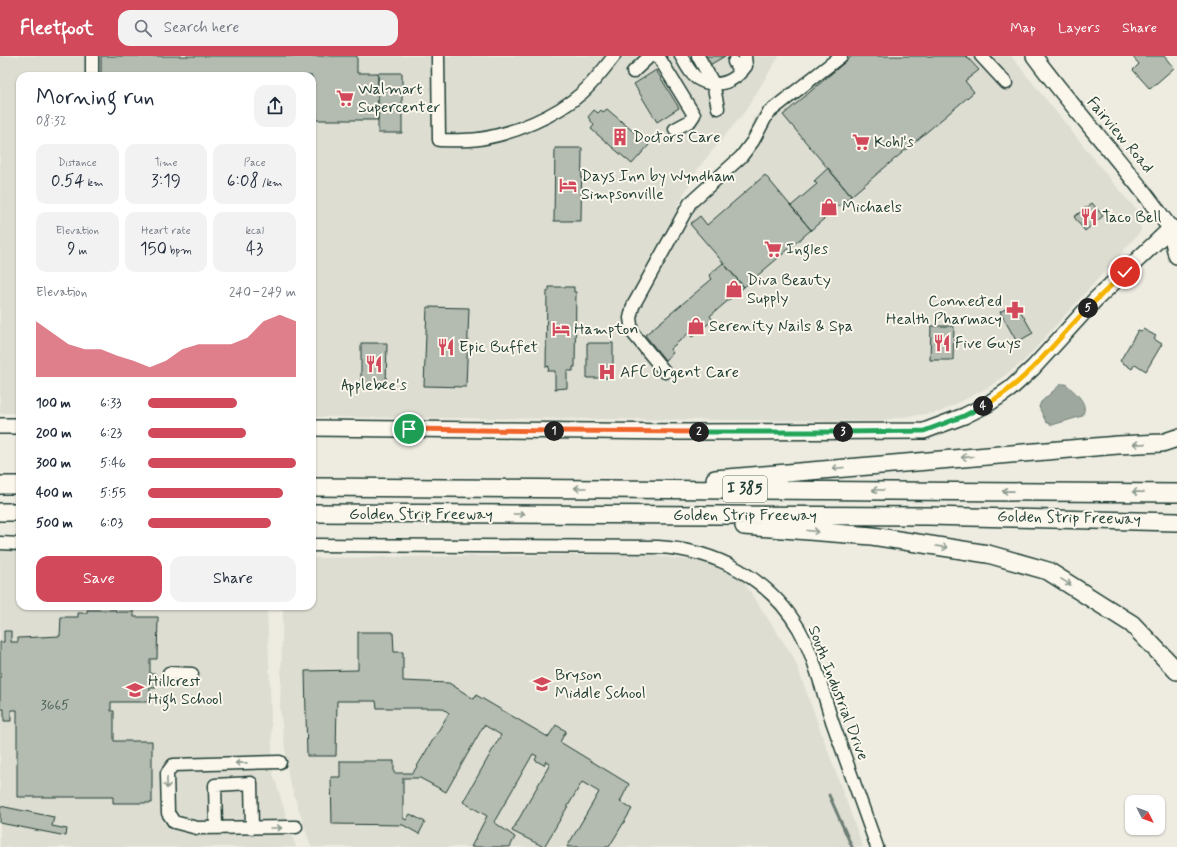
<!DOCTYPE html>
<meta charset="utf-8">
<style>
body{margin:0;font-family:Mynerve,sans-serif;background:#f2f2f3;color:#1f2937;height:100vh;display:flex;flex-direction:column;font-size:15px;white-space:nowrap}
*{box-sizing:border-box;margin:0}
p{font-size:13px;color:#747a83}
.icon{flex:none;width:22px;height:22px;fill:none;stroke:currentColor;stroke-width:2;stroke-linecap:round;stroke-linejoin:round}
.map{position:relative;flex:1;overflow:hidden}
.sheet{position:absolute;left:16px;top:16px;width:300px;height:538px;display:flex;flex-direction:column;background:#fff;border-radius:12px;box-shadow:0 1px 3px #0004}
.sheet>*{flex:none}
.needle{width:26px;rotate:132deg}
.tools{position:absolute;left:1125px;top:739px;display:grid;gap:8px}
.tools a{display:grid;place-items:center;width:40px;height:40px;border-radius:8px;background:#fff;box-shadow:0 1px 3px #0004;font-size:20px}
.pin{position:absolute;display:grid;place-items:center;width:34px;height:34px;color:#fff;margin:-17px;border:2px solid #fff;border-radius:50%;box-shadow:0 1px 4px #0007}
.km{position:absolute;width:20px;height:20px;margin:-10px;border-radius:50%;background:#222;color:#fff;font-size:11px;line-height:20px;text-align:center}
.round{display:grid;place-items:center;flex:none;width:42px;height:42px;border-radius:12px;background:#f2f2f3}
.summary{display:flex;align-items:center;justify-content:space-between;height:68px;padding:0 20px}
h1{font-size:22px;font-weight:600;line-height:30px}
.metrics{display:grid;grid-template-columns:repeat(3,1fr);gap:6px;height:68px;padding:4px 20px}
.metrics div{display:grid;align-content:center;border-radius:10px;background:#f2f2f3;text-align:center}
.metrics b{font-size:17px;font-weight:600}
.metrics small{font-size:11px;font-weight:400}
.metrics p{font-size:11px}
.chart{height:112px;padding:8px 20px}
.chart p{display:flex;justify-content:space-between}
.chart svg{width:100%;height:72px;margin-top:4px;fill:#d1495b;opacity:.7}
.action{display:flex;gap:8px;margin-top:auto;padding:8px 20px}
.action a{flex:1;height:46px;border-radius:12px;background:#d1495b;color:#fff;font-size:16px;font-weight:600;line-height:46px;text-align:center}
.action a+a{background:#f2f2f3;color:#1f2937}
ul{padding:0 20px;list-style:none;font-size:13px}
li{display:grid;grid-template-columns:64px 48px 1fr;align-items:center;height:30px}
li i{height:10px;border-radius:5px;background:#d1495b}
header{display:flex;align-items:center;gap:24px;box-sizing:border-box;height:56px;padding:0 20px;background:#d1495b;color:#fff}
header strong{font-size:19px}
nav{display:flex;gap:22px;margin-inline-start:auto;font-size:14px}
.search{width:280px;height:36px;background:#f2f2f3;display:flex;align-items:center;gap:10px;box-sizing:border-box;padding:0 14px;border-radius:12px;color:#747a83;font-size:15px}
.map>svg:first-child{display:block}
.built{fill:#ddddd2}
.water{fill:#9fa89f;stroke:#6c7d74}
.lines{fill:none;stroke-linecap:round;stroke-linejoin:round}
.stream{stroke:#6c7d74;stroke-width:3}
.building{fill:#b4bbb0;stroke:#1f3d34}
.minor-casing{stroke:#1f3d34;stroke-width:15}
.major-casing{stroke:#1f3d34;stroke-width:18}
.highway-casing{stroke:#1f3d34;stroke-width:20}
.minor{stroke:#fbf7ec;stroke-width:12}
.major{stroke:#fbf7ec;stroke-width:15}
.highway{stroke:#fbf7ec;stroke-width:17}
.oneway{stroke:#8d9a90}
.split-1-casing{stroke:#fff;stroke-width:8}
.split-2-casing{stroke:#fff;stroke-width:8}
.split-3-casing{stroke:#fff;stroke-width:8}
.split-4-casing{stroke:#fff;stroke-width:8}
.split-5-casing{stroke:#fff;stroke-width:8}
.split-6-casing{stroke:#fff;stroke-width:8}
.split-1{stroke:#f0652b;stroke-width:5}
.split-2{stroke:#f0652b;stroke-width:5}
.split-3{stroke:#22a559;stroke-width:5}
.split-4{stroke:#22a559;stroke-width:5}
.split-5{stroke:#f5b400;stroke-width:5}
.split-6{stroke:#f5b400;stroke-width:5}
.labels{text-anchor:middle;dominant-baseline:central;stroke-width:4;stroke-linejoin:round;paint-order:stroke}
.number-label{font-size:14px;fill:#445c53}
.shield{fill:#fbf7ec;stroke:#61756b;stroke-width:1}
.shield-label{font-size:15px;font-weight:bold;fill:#1f3d34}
.poi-label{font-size:16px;fill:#1f3d34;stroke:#fbf7ec;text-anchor:start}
.street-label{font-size:16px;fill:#1f3d34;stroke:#fbf7ec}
</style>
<header>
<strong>Fleetfoot</strong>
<div class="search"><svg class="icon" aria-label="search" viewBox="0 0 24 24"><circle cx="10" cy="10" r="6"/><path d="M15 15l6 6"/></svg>Search here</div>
<nav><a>Map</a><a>Layers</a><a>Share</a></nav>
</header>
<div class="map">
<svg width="1177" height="791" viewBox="0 0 1177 791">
<rect width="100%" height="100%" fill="#eeece1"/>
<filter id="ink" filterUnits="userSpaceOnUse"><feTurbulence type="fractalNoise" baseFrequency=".025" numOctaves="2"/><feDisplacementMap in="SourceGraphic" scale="8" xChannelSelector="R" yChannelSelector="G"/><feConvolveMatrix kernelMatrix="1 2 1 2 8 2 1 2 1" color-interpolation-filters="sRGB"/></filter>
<g filter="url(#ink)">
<path class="built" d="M 0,0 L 779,0 L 746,54 L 699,111 L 677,151 L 741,100 L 754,61 L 833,0 L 1011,0 L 1124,140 L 1139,156 L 1141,175 L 1023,306 L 989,331 L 940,356 L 876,365 L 312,361 L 312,20 L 20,20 L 20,357 L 0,357 Z
M 0,494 L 20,494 L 20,550 L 267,550 L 273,717 L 296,791 L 0,791 Z
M 566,499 L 649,499 L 706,506 L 743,525 L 794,602 L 863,791 L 311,791 L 289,724 L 280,653 L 283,550 L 312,550 L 312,502 Z"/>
<path class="water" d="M 1061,328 L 1066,328 C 1075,337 1090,347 1082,360 L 1052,369 L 1046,366 L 1039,351 L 1041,346 Z"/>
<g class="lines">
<path class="stream" d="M 829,739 L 852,791"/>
</g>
<path class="building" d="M 101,0 L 357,0 L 357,17 L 378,17 L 378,64 L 312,64 L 312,20 L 101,20 Z
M 702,0 L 725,0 L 708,10 Z
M 852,0 L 966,0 L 979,14 L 965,25 L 974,36 L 851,140 L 783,59 Z
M 1132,0 L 1164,0 L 1174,12 L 1150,33 L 1133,14 L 1139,8 Z
M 656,14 L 679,52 L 657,66 L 634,28 Z
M 378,17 L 402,17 L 402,77 L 378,77 Z
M 607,53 L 649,89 L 632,108 L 591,73 L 594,69 L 588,61 L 594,54 L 598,57 L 601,54 L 603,56 Z
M 555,92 L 582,92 L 581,165 L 554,165 Z
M 828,112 L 851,140 L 811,174 L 791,150 L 817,128 L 814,125 Z
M 765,119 L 811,174 L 744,231 L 690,168 L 700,160 L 707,169 Z
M 1092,147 L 1103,160 L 1085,175 L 1074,161 Z
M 723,207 L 744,231 L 710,260 L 713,264 L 692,281 L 689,277 L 670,293 L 673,297 L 665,304 L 645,279 L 712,223 L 709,219 Z
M 549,231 L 574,231 L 574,236 L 576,236 L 575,311 L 573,311 L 573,315 L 567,315 L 567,332 L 555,333 L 555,315 L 548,315 L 549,310 L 546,311 L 547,235 L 549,235 Z
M 1016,247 L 1033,277 L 1017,286 L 1000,256 Z
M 427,251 L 469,252 L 466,331 L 424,330 Z
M 931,270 L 954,270 L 953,304 L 930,304 Z
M 1143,273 L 1156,280 L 1154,283 L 1162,288 L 1146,315 L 1135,308 L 1132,313 L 1120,305 L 1138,274 L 1141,275 Z
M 361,287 L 387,287 L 386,329 L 361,329 Z
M 587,287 L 613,287 L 613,322 L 587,322 Z
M 87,554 L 116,554 L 116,556 L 134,556 L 134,561 L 158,561 L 157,603 L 150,603 L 150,618 L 156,618 L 156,632 L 150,632 L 150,646 L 111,646 L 111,655 L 114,655 L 114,685 L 152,685 L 152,747 L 113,747 L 113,741 L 17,741 L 17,654 L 11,654 L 11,665 L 4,665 L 4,653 L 0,653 L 0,586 L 4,586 L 4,575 L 11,575 L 11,586 L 18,586 L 18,582 L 60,580 L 61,561 L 78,561 L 78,557 L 87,557 Z
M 358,576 L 393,576 L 394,596 L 403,596 L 403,625 L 449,627 L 474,643 L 476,639 L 548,681 L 556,669 L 566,675 L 560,686 L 629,728 L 620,746 L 632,753 L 609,791 L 567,791 L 599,736 L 582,726 L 544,791 L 512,775 L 550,708 L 546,705 L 544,709 L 535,704 L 537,700 L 533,698 L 494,766 L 515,781 L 510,791 L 471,791 L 487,760 L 463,746 L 501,679 L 484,669 L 446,736 L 420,722 L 403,722 L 403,762 L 406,764 L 410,758 L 425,766 L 419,778 L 403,769 L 332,768 L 331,721 L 340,721 L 340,705 L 394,705 L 394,717 L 413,717 L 449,657 L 442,652 L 377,652 L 376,645 L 337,645 L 336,700 L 307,700 L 305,615 L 358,614 Z
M 0,750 L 54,761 L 52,770 L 67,773 L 66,780 L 0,767 Z"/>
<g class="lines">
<g class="minor-casing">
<path id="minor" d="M 438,0 L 439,84 C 453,84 466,85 479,83 C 513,78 556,60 582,37 C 594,26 604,13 614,0
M 658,0 L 694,59 L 690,65 L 675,73
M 681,0 C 686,8 691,20 700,24 C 719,33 735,25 746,10 L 745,0
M 698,0 L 713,27 L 718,52
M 981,0 L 1006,27
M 734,6 L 741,17
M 633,16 L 650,0
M 92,20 L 92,0
M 665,316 L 632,276 L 630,262 L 633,250 L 690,147 L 741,101 L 753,85 L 768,57 L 841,0
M 0,487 L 20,488
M 312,489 L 658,491 C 716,494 769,522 799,573 C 815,602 822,634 832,665 C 847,707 862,749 877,791
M 169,617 L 192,618
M 280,706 L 173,709 L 167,717 L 168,757 L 174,766 L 197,772 L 296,771
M 216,772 L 215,729 L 251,727 L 252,772"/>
</g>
<g class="major-casing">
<path id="major" d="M 1034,0 C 1080,62 1133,117 1176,181
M 0,370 L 20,370
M 312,372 L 680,376 L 924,375 L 964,360 L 988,348 L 1010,333 L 1033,312 L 1095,244 L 1171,172"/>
</g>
<g class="highway-casing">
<path id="highway" d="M 1171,172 L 1177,199
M 715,423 L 1118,389 L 1162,387 L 1177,382
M 0,429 L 20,429
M 312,431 L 1177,437
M 0,456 L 20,456
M 312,457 L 928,460 L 1177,466
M 744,470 L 872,480 L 988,498 L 1048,515 L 1132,568 L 1177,615"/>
</g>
<use href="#minor" class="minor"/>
<use href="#major" class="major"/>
<use href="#highway" class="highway"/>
</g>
<defs><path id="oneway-shaft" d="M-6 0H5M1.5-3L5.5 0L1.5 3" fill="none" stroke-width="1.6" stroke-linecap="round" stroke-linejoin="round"/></defs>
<g class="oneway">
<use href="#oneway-shaft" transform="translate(1139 388) rotate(178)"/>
<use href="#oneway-shaft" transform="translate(967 401) rotate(175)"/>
<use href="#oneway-shaft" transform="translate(838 412) rotate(175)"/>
<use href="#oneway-shaft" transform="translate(580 432) rotate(-180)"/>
<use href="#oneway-shaft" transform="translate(878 434) rotate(-180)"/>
<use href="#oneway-shaft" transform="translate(1008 435) rotate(-179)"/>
<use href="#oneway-shaft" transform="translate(1138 436) rotate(-178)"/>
<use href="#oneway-shaft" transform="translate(519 458)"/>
<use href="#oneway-shaft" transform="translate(813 475) rotate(5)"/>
<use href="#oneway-shaft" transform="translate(942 491) rotate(9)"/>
<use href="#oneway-shaft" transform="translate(1066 526) rotate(32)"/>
<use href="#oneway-shaft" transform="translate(241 707) rotate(179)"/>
<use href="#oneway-shaft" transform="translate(167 727) rotate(90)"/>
<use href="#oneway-shaft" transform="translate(276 772)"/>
</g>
</g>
<g class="lines" filter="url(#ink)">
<g class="split-1-casing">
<path id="split-1" d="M 409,373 L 554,375"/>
</g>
<g class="split-2-casing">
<path id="split-2" d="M 554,375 L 699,376"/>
</g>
<g class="split-3-casing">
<path id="split-3" d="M 699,376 L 843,376"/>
</g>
<g class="split-4-casing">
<path id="split-4" d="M 843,376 L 924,375 L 964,360 L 983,350"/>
</g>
<g class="split-5-casing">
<path id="split-5" d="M 983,350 C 1026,328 1054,286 1088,252"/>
</g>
<g class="split-6-casing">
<path id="split-6" d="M 1088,252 L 1125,216"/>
</g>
<use href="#split-1" class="split-1"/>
<use href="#split-2" class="split-2"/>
<use href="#split-3" class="split-3"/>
<use href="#split-4" class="split-4"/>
<use href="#split-5" class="split-5"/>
<use href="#split-6" class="split-6"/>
</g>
<defs>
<g id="supermarket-bare" transform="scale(1.38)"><path d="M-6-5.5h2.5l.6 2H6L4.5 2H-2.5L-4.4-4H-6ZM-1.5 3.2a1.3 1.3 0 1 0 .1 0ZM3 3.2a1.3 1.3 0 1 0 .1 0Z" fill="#d1495b" stroke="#fbf7ec" stroke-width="2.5" paint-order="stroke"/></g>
<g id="building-bare" transform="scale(1.38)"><path d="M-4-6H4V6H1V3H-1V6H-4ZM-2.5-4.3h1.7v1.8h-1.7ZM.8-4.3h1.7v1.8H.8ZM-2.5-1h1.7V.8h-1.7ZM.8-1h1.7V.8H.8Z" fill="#d1495b" stroke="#fbf7ec" stroke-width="2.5" paint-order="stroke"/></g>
<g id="hotel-bare" transform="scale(1.38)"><path d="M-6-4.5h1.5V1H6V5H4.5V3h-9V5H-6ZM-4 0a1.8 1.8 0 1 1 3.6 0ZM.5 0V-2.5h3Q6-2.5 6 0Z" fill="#d1495b" stroke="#fbf7ec" stroke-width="2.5" paint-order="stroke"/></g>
<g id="shop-bare" transform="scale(1.38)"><path d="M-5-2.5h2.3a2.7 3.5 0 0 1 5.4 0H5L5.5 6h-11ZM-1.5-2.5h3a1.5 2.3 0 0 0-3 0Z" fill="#d1495b" stroke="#fbf7ec" stroke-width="2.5" paint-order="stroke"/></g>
<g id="restaurant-bare" transform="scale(1.38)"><path d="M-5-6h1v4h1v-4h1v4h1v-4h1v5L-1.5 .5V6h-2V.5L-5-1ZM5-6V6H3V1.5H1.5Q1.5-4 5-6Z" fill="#d1495b" stroke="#fbf7ec" stroke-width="2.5" paint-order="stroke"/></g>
<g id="pharmacy-bare" transform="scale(1.38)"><path d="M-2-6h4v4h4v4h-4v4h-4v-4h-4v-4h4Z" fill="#d1495b" stroke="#fbf7ec" stroke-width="2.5" paint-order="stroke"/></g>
<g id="hospital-bare" transform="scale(1.38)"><path d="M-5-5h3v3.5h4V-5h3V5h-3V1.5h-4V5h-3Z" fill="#d1495b" stroke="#fbf7ec" stroke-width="2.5" paint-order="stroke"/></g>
<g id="school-bare" transform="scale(1.38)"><path d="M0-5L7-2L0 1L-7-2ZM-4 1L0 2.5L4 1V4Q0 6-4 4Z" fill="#d1495b" stroke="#fbf7ec" stroke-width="2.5" paint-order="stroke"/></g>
</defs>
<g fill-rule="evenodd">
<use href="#supermarket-bare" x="345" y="42"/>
<use href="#building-bare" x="620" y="81"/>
<use href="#supermarket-bare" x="861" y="86"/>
<use href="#hotel-bare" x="568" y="129"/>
<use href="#shop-bare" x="829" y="151"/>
<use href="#restaurant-bare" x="1089" y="161"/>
<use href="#supermarket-bare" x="773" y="193"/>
<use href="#shop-bare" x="734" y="233"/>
<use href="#pharmacy-bare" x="1015" y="254"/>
<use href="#shop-bare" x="696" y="270"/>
<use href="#hotel-bare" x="561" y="273"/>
<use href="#restaurant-bare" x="942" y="287"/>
<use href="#restaurant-bare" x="446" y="291"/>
<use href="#restaurant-bare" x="374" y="308"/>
<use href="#hospital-bare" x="607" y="316"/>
<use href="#school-bare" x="542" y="628"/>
<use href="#school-bare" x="135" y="634"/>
</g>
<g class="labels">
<g class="number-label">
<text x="55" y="649">3665</text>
</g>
<rect class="shield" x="723" y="420" width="44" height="26" rx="3"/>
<g class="shield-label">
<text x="745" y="433">I 385</text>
</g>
<g class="poi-label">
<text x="358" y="33">Walmart<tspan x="358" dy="18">Supercenter</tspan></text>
<text x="633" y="81">Doctors Care</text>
<text x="874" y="86">Kohl's</text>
<text x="581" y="120">Days Inn by Wyndham<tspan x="581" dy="18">Simpsonville</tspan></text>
<text x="842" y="151">Michaels</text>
<text x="1102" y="161">Taco Bell</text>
<text x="786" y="193">Ingles</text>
<text x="747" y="224">Diva Beauty<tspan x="747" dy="18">Supply</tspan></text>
<text x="1002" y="245" text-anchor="end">Connected<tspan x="1002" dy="18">Health Pharmacy</tspan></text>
<text x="709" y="270">Serenity Nails &amp; Spa</text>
<text x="574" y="273">Hampton</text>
<text x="955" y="287">Five Guys</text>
<text x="459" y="291">Epic Buffet</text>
<text x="620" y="316">AFC Urgent Care</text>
<text x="374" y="329" text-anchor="middle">Applebee's</text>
<text x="555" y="619">Bryson<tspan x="555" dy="18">Middle School</tspan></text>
<text x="148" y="625">Hillcrest<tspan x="148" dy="18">High School</tspan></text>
</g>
<g class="street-label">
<text transform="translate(1120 79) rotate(50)">Fairview Road</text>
<text x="421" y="458">Golden Strip Freeway</text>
<text x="745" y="459">Golden Strip Freeway</text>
<text transform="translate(1069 462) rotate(1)">Golden Strip Freeway</text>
<text transform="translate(838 637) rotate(69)">South Industrial Drive</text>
</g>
</g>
</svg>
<div class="tools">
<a><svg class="needle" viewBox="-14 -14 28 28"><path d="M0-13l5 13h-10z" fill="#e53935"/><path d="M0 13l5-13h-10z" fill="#747a83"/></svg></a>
</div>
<div class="pin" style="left:409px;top:373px;background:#1e9e55"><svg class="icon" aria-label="arrive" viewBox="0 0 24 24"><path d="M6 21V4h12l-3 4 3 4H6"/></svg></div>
<div class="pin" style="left:1125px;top:216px;background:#d93025"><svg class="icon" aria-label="check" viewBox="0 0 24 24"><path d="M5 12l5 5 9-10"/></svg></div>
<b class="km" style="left:554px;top:375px">1</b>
<b class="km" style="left:699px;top:376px">2</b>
<b class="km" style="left:843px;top:376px">3</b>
<b class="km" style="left:983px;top:350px">4</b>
<b class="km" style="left:1088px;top:252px">5</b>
<section class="sheet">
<div class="summary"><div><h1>Morning run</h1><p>08:32</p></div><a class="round"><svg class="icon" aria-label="share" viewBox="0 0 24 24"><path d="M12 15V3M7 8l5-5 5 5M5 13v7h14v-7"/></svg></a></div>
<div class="metrics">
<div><p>Distance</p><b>0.54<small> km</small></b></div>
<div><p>Time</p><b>3:19</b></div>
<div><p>Pace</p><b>6:08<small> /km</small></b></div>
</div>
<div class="metrics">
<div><p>Elevation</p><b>9<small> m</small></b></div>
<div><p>Heart rate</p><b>150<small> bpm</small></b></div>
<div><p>kcal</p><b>43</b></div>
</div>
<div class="chart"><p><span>Elevation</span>240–249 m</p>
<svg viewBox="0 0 160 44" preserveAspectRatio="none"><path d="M0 44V10L10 17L20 24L30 27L40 27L50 31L60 34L70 38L80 34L90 27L100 24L110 24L120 24L130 20L140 10L150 6L160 10V44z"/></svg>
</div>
<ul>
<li><b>100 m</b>6:33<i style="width:60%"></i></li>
<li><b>200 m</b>6:23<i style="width:66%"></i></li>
<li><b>300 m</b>5:46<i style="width:100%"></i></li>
<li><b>400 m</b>5:55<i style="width:91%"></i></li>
<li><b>500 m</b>6:03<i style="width:83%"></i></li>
</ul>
<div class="action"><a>Save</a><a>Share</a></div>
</section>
</div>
